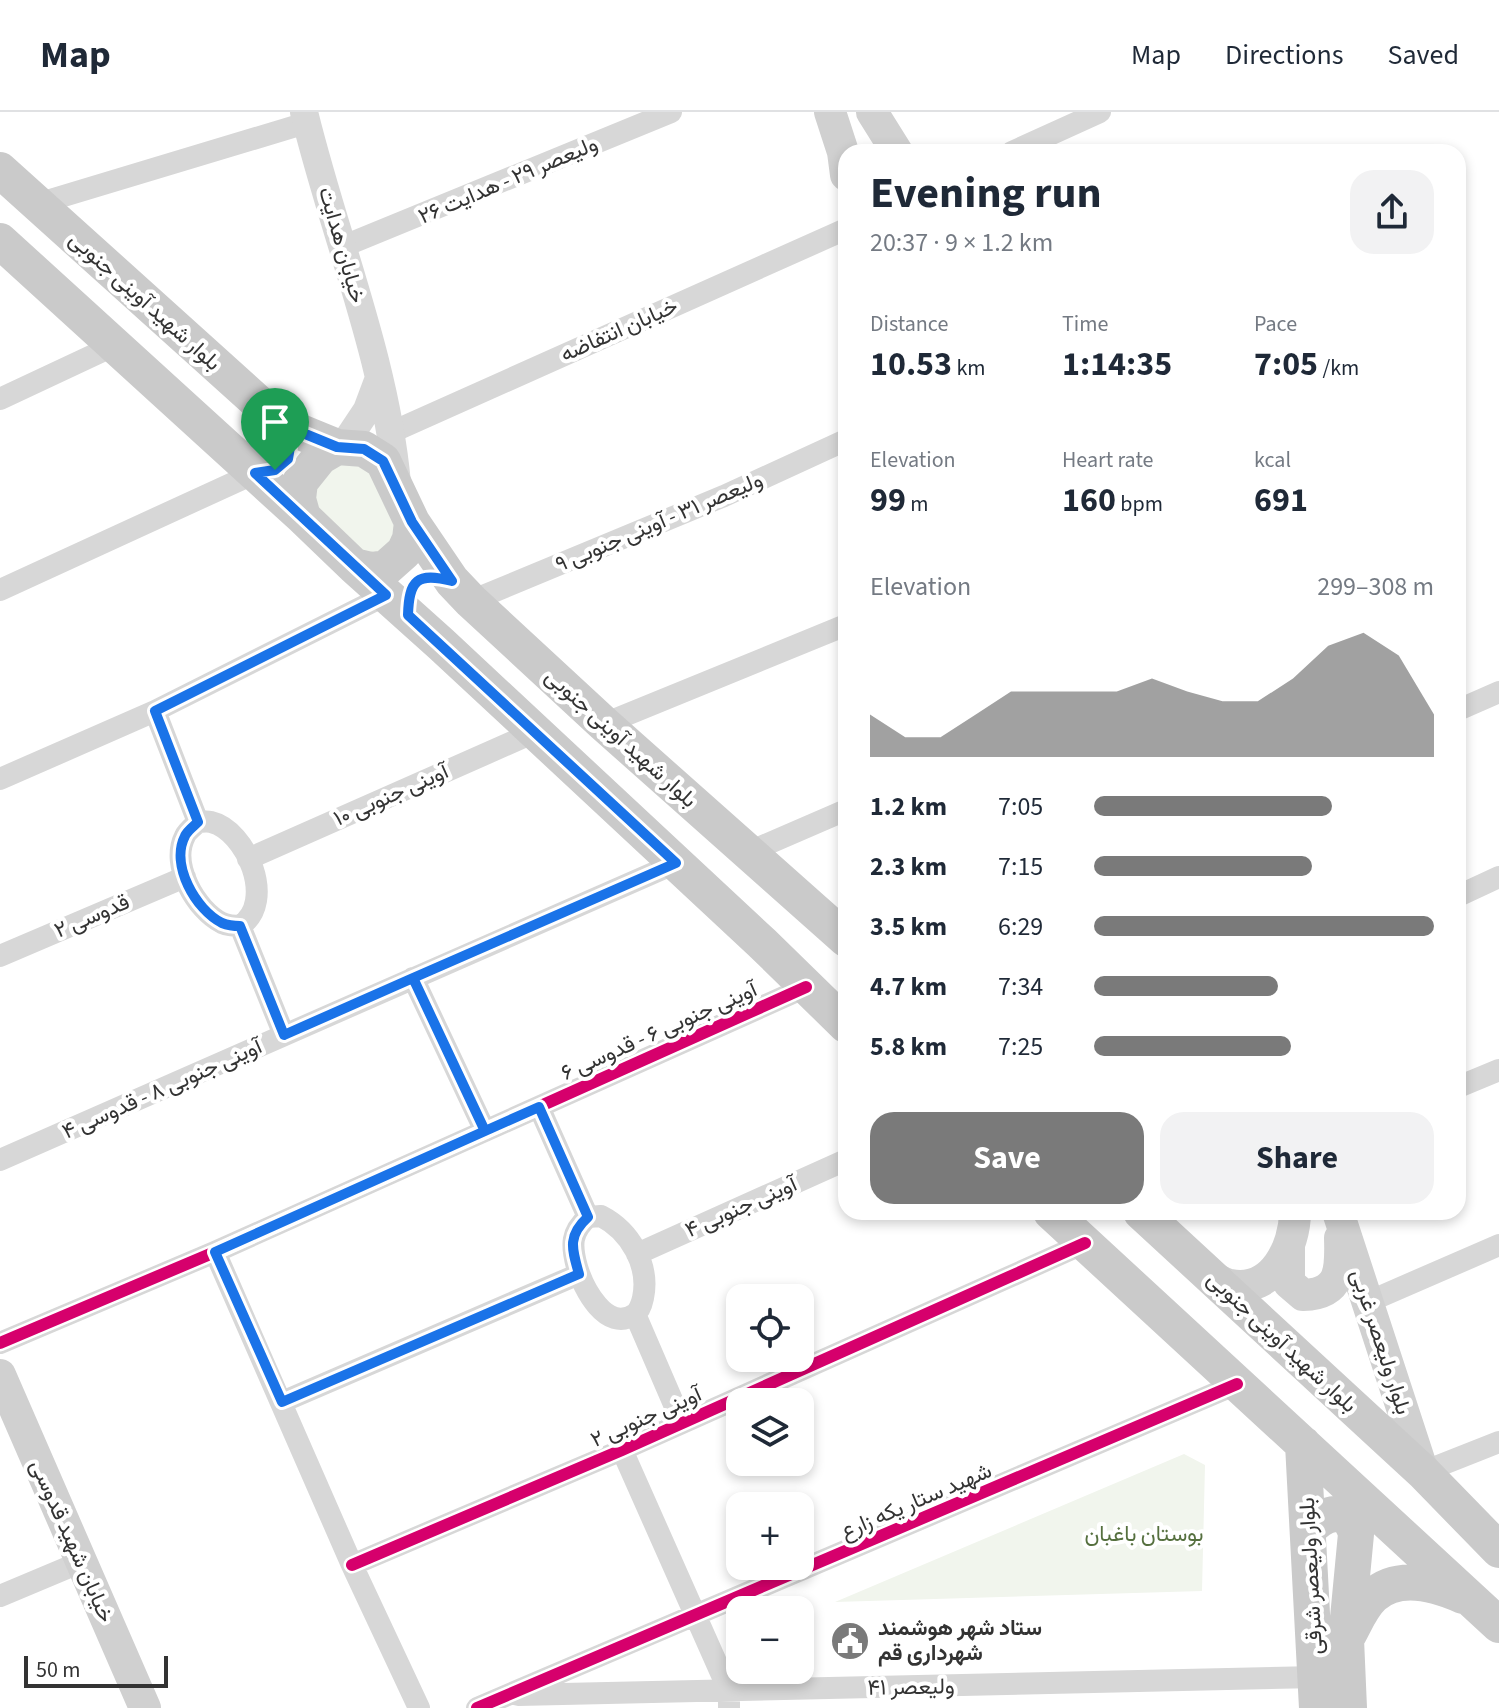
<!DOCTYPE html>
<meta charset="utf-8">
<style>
body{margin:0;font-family:"Source Sans 3",Vazirmatn,sans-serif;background:#f2f2f3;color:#1f2937;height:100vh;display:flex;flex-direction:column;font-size:30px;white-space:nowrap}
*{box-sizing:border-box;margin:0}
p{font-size:26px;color:#747a83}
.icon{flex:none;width:44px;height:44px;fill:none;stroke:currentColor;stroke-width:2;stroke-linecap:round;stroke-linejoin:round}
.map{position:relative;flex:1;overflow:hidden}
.sheet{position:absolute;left:838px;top:32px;width:628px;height:1076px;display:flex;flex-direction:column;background:#fff;border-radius:24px;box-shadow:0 4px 12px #0003}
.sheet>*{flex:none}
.fabs{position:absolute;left:726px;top:1172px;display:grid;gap:16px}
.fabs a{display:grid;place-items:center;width:88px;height:88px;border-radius:16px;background:#fff;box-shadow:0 4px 12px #0003;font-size:40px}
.scale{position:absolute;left:24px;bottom:20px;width:144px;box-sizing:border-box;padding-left:8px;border:4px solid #333;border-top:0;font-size:22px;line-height:28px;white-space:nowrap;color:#333;-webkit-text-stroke:6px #fff;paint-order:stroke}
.pin{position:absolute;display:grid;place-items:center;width:68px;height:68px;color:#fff;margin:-82px -34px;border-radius:50% 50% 50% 0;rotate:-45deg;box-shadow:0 0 8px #0007}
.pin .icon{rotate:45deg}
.round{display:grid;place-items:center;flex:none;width:84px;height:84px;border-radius:24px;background:#f2f2f3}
.head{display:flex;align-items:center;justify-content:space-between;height:136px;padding:0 32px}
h1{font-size:44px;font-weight:700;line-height:60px}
.figures{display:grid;grid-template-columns:repeat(3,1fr);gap:12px;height:136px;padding:8px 32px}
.figures div{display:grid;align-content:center}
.figures b{font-size:34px;font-weight:700}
.figures small{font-size:22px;font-weight:400}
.figures p{font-size:22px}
.chart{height:224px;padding:16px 32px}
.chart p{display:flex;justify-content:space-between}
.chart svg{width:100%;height:144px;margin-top:8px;fill:#7a7a7a;opacity:.7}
.button{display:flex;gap:16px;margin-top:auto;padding:16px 32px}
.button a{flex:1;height:92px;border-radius:24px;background:#7a7a7a;color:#fff;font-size:32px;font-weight:700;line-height:92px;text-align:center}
.button a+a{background:#f2f2f3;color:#1f2937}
ul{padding:0 32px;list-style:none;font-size:26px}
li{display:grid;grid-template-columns:128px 96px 1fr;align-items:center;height:60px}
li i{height:20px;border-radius:10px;background:#7a7a7a}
header{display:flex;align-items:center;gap:48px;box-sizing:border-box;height:112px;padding:0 40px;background:#fff;border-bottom:2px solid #e0e1e3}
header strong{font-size:38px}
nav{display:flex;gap:44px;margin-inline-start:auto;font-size:28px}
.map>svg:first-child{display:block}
.green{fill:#f1f5ed}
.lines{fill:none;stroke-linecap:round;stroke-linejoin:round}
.minor{stroke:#d7d7d7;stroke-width:22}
.tertiary{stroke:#d7d7d7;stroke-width:28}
.secondary{stroke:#d0d0d0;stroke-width:32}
.primary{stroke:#cacaca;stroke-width:36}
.cycleway-casing{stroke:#fff;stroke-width:17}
.cycleway{stroke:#d6006c;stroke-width:12}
.route-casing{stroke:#fff;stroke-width:16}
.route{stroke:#1a73e8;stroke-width:10}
.labels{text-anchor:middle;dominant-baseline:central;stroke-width:8;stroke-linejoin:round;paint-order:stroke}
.street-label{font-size:22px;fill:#333;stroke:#fff}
.park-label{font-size:22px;fill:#56703f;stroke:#fff}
.poi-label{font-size:22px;font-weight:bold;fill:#333;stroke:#fff;text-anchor:start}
</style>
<header>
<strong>Map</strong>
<nav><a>Map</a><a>Directions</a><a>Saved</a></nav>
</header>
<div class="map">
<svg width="1499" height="1596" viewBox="0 0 1499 1596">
<rect width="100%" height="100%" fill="#fff"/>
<path class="green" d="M 364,347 L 397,420 L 384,440 L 360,442 L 313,390 L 321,358 Z
M 1184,1342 L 1205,1353 L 1202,1479 L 835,1490 Z"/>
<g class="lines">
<path class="minor" d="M 1012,40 L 1100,0
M 37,92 L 306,11
M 344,134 L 671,0
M 0,287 L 113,234
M 392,320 L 846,117
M 0,478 L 255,361
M 471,489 L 724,384 L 846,328
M 1458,598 L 1499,580
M 155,599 L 198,710
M 604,612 L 846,513
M 0,667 L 155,599 L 386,483
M 198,710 C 202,710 206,709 211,710 C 246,718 277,790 240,814 C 234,814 227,813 222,811 C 196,798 170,753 185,724 C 187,719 194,714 198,710 Z
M 749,740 L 846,698
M 248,747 L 535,620
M 1458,784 L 1499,765
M 240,814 L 284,923
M 0,844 L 185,765
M 413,866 L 485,1019
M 1458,975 L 1499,958
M 539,995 L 588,1105
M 0,1048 L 676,751
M 601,1104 C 630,1119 650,1153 643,1186 C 642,1191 639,1199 635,1202 C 606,1222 583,1175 577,1155 C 571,1133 571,1120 588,1105 Z
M 215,1140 L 352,1453 L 419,1596
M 637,1142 L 846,1048
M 1368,1190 L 1499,1133
M 635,1202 L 682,1311
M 0,1231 L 215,1140 L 806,875
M 282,1290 L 579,1162
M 622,1338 L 729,1579 L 729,1596
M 1423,1360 L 1499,1330
M 352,1453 L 622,1338 L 1085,1131
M 0,1484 L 81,1450
M 518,1583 L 1317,1565
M 477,1596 L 1237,1272"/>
<path class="tertiary" d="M 304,0 C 334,124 385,243 397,371
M 343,334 L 367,298 L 379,266"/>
<path class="secondary" d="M 830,0 L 843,40 L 846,63
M 872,0 L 897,40
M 1338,1100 L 1423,1360
M 1289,1134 L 1289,1171 L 1303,1183 C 1342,1182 1341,1156 1340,1126
M 1212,1165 C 1218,1168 1224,1172 1230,1173 C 1273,1182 1295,1134 1295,1100
M 0,1263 L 145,1596"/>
<path class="primary" d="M 0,58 L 263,295 L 293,317 L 337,335
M 0,129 L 303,405
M 337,335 L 364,337 L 383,349 L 412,410 L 410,427 L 404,440 L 386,456 L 371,458 L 354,454 L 303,405 L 298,387 L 300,370 L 320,345 Z
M 412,410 L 452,469 L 471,489 L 604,612 L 846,827
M 354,454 L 441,532 L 762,831 L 846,913
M 1051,1100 L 1499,1513
M 1141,1100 L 1423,1360 L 1499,1438
M 1303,1332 L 1317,1596
M 1308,1418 C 1325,1400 1348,1392 1356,1422 L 1346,1527 L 1349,1596
M 1349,1522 C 1356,1509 1362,1494 1373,1484 C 1398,1461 1436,1472 1463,1484"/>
<g class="cycleway-casing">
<path id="cycleway" d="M 0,1231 L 215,1140 L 806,875
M 352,1453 L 622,1338 L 1085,1131
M 477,1596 L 1237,1272"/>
</g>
<use href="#cycleway" class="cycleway"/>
</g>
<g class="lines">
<g class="route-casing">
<path id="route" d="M 275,358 L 255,361 L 386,483 L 155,599 L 198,710 C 194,714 187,719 185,724 C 170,753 196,798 222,811 C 227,813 234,814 240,814 L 284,923 L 413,866 L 485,1019 L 539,995 L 588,1105 C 567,1124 572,1137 579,1162 L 282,1290 L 215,1140 L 485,1019 L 413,866 L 676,751 L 408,503 C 409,468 417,460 452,469 L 412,410 L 383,349 L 364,337 L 337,335 L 293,317 L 288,347 L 275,358"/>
</g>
<use href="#route" class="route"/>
</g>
<defs>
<g id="civic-disc" transform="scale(2)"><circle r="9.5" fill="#7a7a7a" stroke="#fff"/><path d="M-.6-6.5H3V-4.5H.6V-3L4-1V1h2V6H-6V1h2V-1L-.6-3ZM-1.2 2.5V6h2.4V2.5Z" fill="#fff"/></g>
</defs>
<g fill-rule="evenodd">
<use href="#civic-disc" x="850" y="1529"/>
</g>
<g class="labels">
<g class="street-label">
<text transform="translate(508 68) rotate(-23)">ولیعصر ۲۹ - هدایت ۲۶</text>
<text transform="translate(342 133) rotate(74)">خیابان هدایت</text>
<text transform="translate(145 189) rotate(42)">بلوار شهید آوینی جنوبی</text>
<text transform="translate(619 218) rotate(-24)">خیابان انتفاضه</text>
<text transform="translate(659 410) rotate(-23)">ولیعصر ۳۱ - آوینی جنوبی ۹</text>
<text transform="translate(621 626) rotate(42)">بلوار شهید آوینی جنوبی</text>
<text transform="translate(391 683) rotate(-24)">آوینی جنوبی ۱۰</text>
<text transform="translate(92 804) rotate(-23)">قدوسی ۲</text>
<text transform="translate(659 919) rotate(-24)">آوینی جنوبی ۶ - قدوسی ۶</text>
<text transform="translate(162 977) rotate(-24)">آوینی جنوبی ۸ - قدوسی ۴</text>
<text transform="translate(741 1095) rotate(-24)">آوینی جنوبی ۴</text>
<text transform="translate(1282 1230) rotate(43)">بلوار شهید آوینی جنوبی</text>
<text transform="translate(1381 1230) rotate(72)">بلوار ولیعصر غربی</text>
<text transform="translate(646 1305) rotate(-24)">آوینی جنوبی ۲</text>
<text transform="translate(916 1389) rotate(-23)">شهید ستار یکه زارع</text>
<text transform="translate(72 1429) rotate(66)">خیابان شهید قدوسی</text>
<text transform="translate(1311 1464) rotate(-93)">بلوار ولیعصر شرقی</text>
<text transform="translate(911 1575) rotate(-1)">ولیعصر ۴۱</text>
</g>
<g class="park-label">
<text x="1144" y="1422">بوستان باغبان</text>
</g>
<g class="poi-label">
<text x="878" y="1516">ستاد شهر هوشمند<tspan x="878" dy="25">شهرداری قم</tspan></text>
</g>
</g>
</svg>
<div class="fabs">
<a><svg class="icon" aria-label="locate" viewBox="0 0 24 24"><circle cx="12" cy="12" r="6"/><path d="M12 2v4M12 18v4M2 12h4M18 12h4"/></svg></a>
<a><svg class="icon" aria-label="layers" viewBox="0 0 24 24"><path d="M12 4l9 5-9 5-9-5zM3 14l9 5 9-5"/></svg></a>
<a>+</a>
<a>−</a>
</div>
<div class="scale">50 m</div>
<div class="pin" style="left:275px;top:358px;background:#1e9e55"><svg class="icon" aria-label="arrive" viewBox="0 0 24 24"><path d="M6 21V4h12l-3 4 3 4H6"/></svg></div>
<section class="sheet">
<div class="head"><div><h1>Evening run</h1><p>20:37 · 9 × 1.2 km</p></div><a class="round"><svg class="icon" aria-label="share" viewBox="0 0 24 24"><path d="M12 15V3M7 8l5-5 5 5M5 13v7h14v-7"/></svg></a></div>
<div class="figures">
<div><p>Distance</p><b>10.53<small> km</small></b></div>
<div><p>Time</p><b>1:14:35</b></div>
<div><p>Pace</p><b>7:05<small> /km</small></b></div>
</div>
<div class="figures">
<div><p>Elevation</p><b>99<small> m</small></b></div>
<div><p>Heart rate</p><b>160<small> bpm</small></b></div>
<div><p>kcal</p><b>691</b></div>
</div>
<div class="chart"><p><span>Elevation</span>299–308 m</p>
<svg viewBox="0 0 160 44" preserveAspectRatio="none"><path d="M0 44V31L10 38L20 38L30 31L40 24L50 24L60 24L70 24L80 20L90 24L100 27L110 27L120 20L130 10L140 6L150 13L160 31V44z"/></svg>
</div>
<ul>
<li><b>1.2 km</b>7:05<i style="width:70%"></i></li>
<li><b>2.3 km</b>7:15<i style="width:64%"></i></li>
<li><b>3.5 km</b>6:29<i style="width:100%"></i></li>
<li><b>4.7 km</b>7:34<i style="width:54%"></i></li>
<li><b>5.8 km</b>7:25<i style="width:58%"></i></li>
</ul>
<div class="button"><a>Save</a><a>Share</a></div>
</section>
</div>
